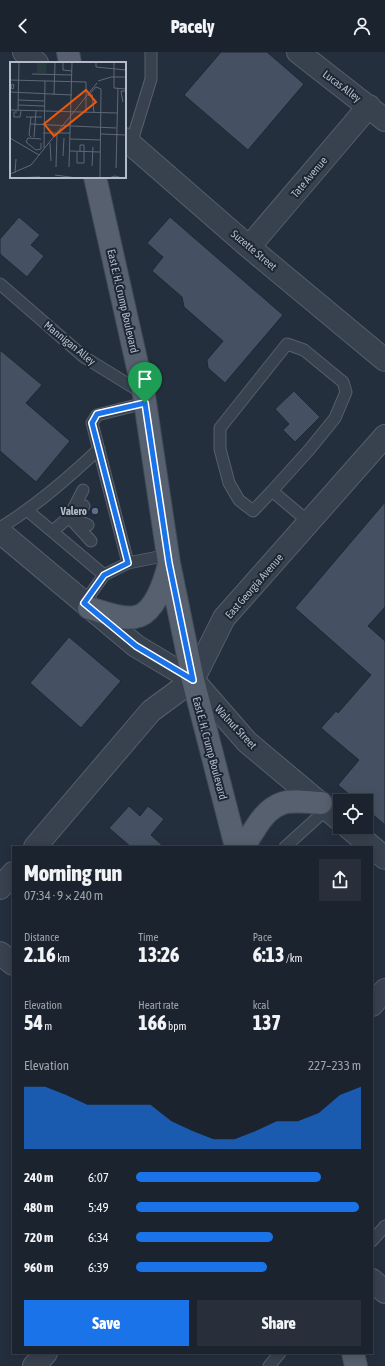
<!DOCTYPE html>
<meta charset="utf-8">
<style>
body{margin:0;font-family:"Asap Condensed",sans-serif;background:#282f3a;color:#f1f3f6;height:100vh;display:flex;flex-direction:column;font-size:15px;white-space:nowrap}
*{box-sizing:border-box;margin:0}
p{font-size:13px;color:#a0a4aa}
.icon{flex:none;width:22px;height:22px;fill:none;stroke:currentColor;stroke-width:2;stroke-linecap:round;stroke-linejoin:round}
.map{position:relative;flex:1;overflow:hidden}
.panel{position:absolute;left:12px;top:794px;width:361px;height:508px;display:flex;flex-direction:column;background:#1b232e;border-radius:0px;box-shadow:0 2px 10px #0003,0 0 0 1px #39404a}
.panel>*{flex:none}
.buttons{position:absolute;left:333px;top:742px;display:grid;gap:8px}
.buttons a{display:grid;place-items:center;width:40px;height:40px;border-radius:0px;background:#1b232e;box-shadow:0 2px 10px #0003,0 0 0 1px #39404a;font-size:20px}
.pin{position:absolute;display:grid;place-items:center;width:34px;height:34px;color:#fff;margin:-41px -17px;border-radius:50% 50% 50% 0;rotate:-45deg;box-shadow:0 0 4px #0007}
.pin .icon{rotate:45deg}
.round{display:grid;place-items:center;flex:none;width:42px;height:42px;border-radius:0px;background:#282f3a}
.headline{display:flex;align-items:center;justify-content:space-between;height:68px;padding:0 12px}
h1{font-size:22px;font-weight:800;line-height:30px}
.figures{display:grid;grid-template-columns:repeat(3,1fr);gap:6px;height:68px;padding:4px 12px}
.figures div{display:grid;align-content:center}
.figures b{font-size:20px;font-weight:800}
.figures small{font-size:11px;font-weight:400}
.figures p{font-size:11px}
.chart{height:112px;padding:8px 12px}
.chart p{display:flex;justify-content:space-between}
.chart svg{width:100%;height:72px;margin-top:4px;fill:#1a73e8;opacity:.7}
.button{display:flex;gap:8px;margin-top:auto;padding:8px 12px}
.button a{flex:1;height:46px;border-radius:0px;background:#1a73e8;color:#fff;font-size:16px;font-weight:800;line-height:46px;text-align:center}
.button a+a{background:#282f3a;color:#f1f3f6}
ul{padding:0 12px;list-style:none;font-size:13px}
li{display:grid;grid-template-columns:64px 48px 1fr;align-items:center;height:30px}
li i{height:10px;border-radius:5px;background:#1a73e8}
header{display:flex;justify-content:space-between;align-items:center;height:52px;padding:0 12px;background:#1b232e;font-size:18px;font-weight:800}
.map>svg:first-child{display:block}
.building{fill:#455162;stroke:#1f2835}
.lines{fill:none;stroke-linecap:round;stroke-linejoin:round}
.service-casing{stroke:#565f6c;stroke-width:13}
.minor-casing{stroke:#565f6c;stroke-width:24}
.tertiary-casing{stroke:#565f6c;stroke-width:24}
.primary-casing{stroke:#414a57;stroke-width:24}
.service{stroke:#38414e;stroke-width:11}
.minor{stroke:#38414e;stroke-width:22}
.tertiary{stroke:#38414e;stroke-width:22}
.primary{stroke:#56606e;stroke-width:22}
.route-casing{stroke:#fff;stroke-width:8}
.route{stroke:#1a73e8;stroke-width:5}
.service-dot{fill:#5c6f8a;stroke:#1d2633;stroke-width:1.5}
.labels{text-anchor:middle;dominant-baseline:central;stroke-width:4;stroke-linejoin:round;paint-order:stroke}
.street-label{font-size:11px;fill:#b4bcc9;stroke:#1d2633}
.poi-label{font-size:11px;font-weight:bold;fill:#b4bcc9;stroke:#1d2633;text-anchor:end}
.inset-road{fill:none;stroke:#5e6776;stroke-width:1}
.view{fill:#e8590c;fill-opacity:0.15;stroke:#e8590c;stroke-width:2}
.inset-edge{fill:none;stroke:#b4bcc9;stroke-width:2}
</style>
<header><svg class="icon" aria-label="back" viewBox="0 0 24 24"><path d="M15 5l-7 7 7 7"/></svg>Pacely<svg class="icon" aria-label="person" viewBox="0 0 24 24"><circle cx="12" cy="8" r="4"/><path d="M4 21q1-7 8-7t8 7"/></svg></header>
<div class="map">
<svg width="385" height="1314" viewBox="0 0 385 1314">
<rect width="100%" height="100%" fill="#242f3e"/>
<path class="building" d="M 221,0 L 267,0 L 304,32 L 248,98 L 184,43 Z
M 19,165 L 40,183 L 31,193 L 44,204 L 27,225 L 0,202 L 0,187 Z
M 170,165 L 283,263 L 225,331 L 208,316 L 207,308 L 223,289 L 184,255 L 182,245 L 152,219 L 163,205 L 147,191 Z
M 0,298 L 42,333 L 26,351 L 70,389 L 36,430 L 0,399 Z
M 294,339 L 320,365 L 295,390 L 283,378 L 289,372 L 275,357 Z
M 385,450 L 385,555 L 368,574 L 385,589 L 385,773 L 366,757 L 366,749 L 357,749 L 338,733 L 359,708 L 321,676 L 336,659 L 338,661 L 371,623 L 295,556 Z
M 69,585 L 121,629 L 81,676 L 30,631 Z
M 129,754 L 140,764 L 148,754 L 164,767 L 151,783 L 164,795 L 131,795 L 109,776 Z"/>
<g class="lines">
<g class="service-casing">
<path id="service" d="M 131,92 L 151,27 L 151,0
M 0,232 L 84,305 L 144,342
M 83,438 L 69,465 L 84,454
M 272,439 L 309,398 L 335,366 L 346,340 L 343,330 L 304,298 L 287,292 L 220,376 L 220,397 L 229,431 L 239,448 L 253,459 L 272,439 L 310,471
M 28,459 L 104,523
M 88,473 L 69,465 L 91,489
M 0,476 C 37,453 67,427 99,397
M 53,479 L 69,465
M 128,511 L 92,371 L 97,363 L 145,351
M 84,551 L 104,523 L 128,511 L 168,503
M 285,795 L 327,757
M 372,1189 L 385,1174
M 269,1314 L 280,1301"/>
</g>
<g class="minor-casing">
<path id="minor" d="M 24,0 L 37,11
M 298,0 L 385,68
M 125,87 L 249,195 L 385,308
M 249,195 L 369,54
M 0,480 L 136,594 L 193,628 L 247,690 L 340,768
M 193,628 L 224,566 L 385,384
M 348,775 L 385,806
M 0,901 L 13,912
M 372,953 L 385,938
M 372,1228 L 385,1240
M 34,1314 L 46,1301"/>
</g>
<g class="tertiary-casing">
<path id="tertiary" d="M 35,795 L 151,659 L 193,628
M 0,836 L 13,821"/>
</g>
<g class="primary-casing">
<path id="primary" d="M 68,0 L 70,11
M 95,125 L 144,343 L 169,511 L 193,628 L 236,795
M 89,556 C 103,560 121,568 135,565 C 155,562 165,528 169,512
M 246,795 C 247,787 252,782 256,775 C 274,746 289,748 321,751
M 353,1301 L 356,1314"/>
</g>
<use href="#service" class="service"/>
<use href="#minor" class="minor"/>
<use href="#tertiary" class="tertiary"/>
<use href="#primary" class="primary"/>
</g>
<g class="lines">
<g class="route-casing">
<path id="route" d="M 145,351 L 169,511 L 193,628 L 136,594 L 84,551 L 104,523 L 128,511 L 92,371 L 97,362 Z"/>
</g>
<use href="#route" class="route"/>
</g>
<circle class="service-dot" cx="95" cy="459" r="4"/>
<g class="labels">
<g class="street-label">
<text transform="translate(342 34) rotate(37)">Lucas Alley</text>
<text transform="translate(309 125) rotate(-50)">Tate Avenue</text>
<text transform="translate(254 198) rotate(40)">Suzette Street</text>
<text transform="translate(123 249) rotate(77)">East E. H. Crump Boulevard</text>
<text transform="translate(70 291) rotate(39)">Mannigan Alley</text>
<text transform="translate(254 534) rotate(-49)">East Georgia Avenue</text>
<text transform="translate(236 675) rotate(47)">Walnut Street</text>
<text transform="translate(210 696) rotate(75)">East E. H. Crump Boulevard</text>
</g>
<g class="poi-label">
<text x="87" y="459">Valero</text>
</g>
</g>
<g transform="translate(10 10)">
<rect width="116" height="116" fill="#242f3e"/>
<path d="M 27,0 L 37,0 L 36,12 L 27,11 Z" fill="#263c3f"/>
<path class="inset-road" d="M 53,0 L 53,8 L 62,9M 86,0 L 86,5 L 116,8M 22,12 L 62,13M 104,14 L 104,26 L 116,27M 104,14 L 104,0M 0,18 L 76,20 L 76,51M 88,19 L 101,15 L 116,15M 2,22 L 4,23 L 3,27 L 1,26 ZM 0,30 L 62,33M 82,32 L 84,51M 44,33 L 45,0M 78,34 L 86,25 L 91,27 L 90,116M 8,38 L 34,39M 113,40 L 111,29 L 116,29M 8,43 L 34,44M 0,48 L 107,51M 8,48 L 9,0M 7,50 L 4,50 L 4,55 L 10,55 L 11,49M 16,55 L 32,55M 20,62 L 106,66M 33,71 L 46,71M 47,71 L 60,71M 91,72 L 116,73M 21,75 L 19,73 L 21,55M 24,75 L 26,49M 0,76 L 29,93M 60,77 L 91,78M 31,81 L 31,87 L 26,88 L 16,80 L 18,76 L 31,77M 40,81 L 41,99M 34,86 L 35,19M 60,89 L 90,90M 67,90 L 67,101 L 74,101 L 74,90M 70,90 L 70,83 L 74,83 L 74,90M 53,94 L 54,76M 82,104 L 83,85M 46,105 L 47,71M 59,105 L 62,0M 106,106 L 108,26M 5,111 L 6,97M 0,112 L 21,103 L 87,21M 45,113 L 67,116M 0,116 L 30,115M 99,116 L 105,114 L 112,116"/>
<path class="view" d="M 76,28 L 86,40 L 44,74 L 34,62 Z"/>
<rect width="116" height="116" class="inset-edge"/>
</g>
</svg>
<div class="buttons">
<a><svg class="icon" aria-label="locate" viewBox="0 0 24 24"><circle cx="12" cy="12" r="6"/><path d="M12 2v4M12 18v4M2 12h4M18 12h4"/></svg></a>
</div>
<div class="pin" style="left:145px;top:351px;background:#1e9e55"><svg class="icon" aria-label="arrive" viewBox="0 0 24 24"><path d="M6 21V4h12l-3 4 3 4H6"/></svg></div>
<section class="panel">
<div class="headline"><div><h1>Morning run</h1><p>07:34 · 9 × 240 m</p></div><a class="round"><svg class="icon" aria-label="share" viewBox="0 0 24 24"><path d="M12 15V3M7 8l5-5 5 5M5 13v7h14v-7"/></svg></a></div>
<div class="figures">
<div><p>Distance</p><b>2.16<small> km</small></b></div>
<div><p>Time</p><b>13:26</b></div>
<div><p>Pace</p><b>6:13<small> /km</small></b></div>
</div>
<div class="figures">
<div><p>Elevation</p><b>54<small> m</small></b></div>
<div><p>Heart rate</p><b>166<small> bpm</small></b></div>
<div><p>kcal</p><b>137</b></div>
</div>
<div class="chart"><p><span>Elevation</span>227–233 m</p>
<svg viewBox="0 0 160 44" preserveAspectRatio="none"><path d="M0 44V6L10 6L20 11L30 17L40 17L50 17L60 17L70 27L80 33L90 38L100 38L110 33L120 27L130 27L140 22L150 11L160 6V44z"/></svg>
</div>
<ul>
<li><b>240 m</b>6:07<i style="width:82%"></i></li>
<li><b>480 m</b>5:49<i style="width:99%"></i></li>
<li><b>720 m</b>6:34<i style="width:61%"></i></li>
<li><b>960 m</b>6:39<i style="width:58%"></i></li>
</ul>
<div class="button"><a>Save</a><a>Share</a></div>
</section>
</div>
